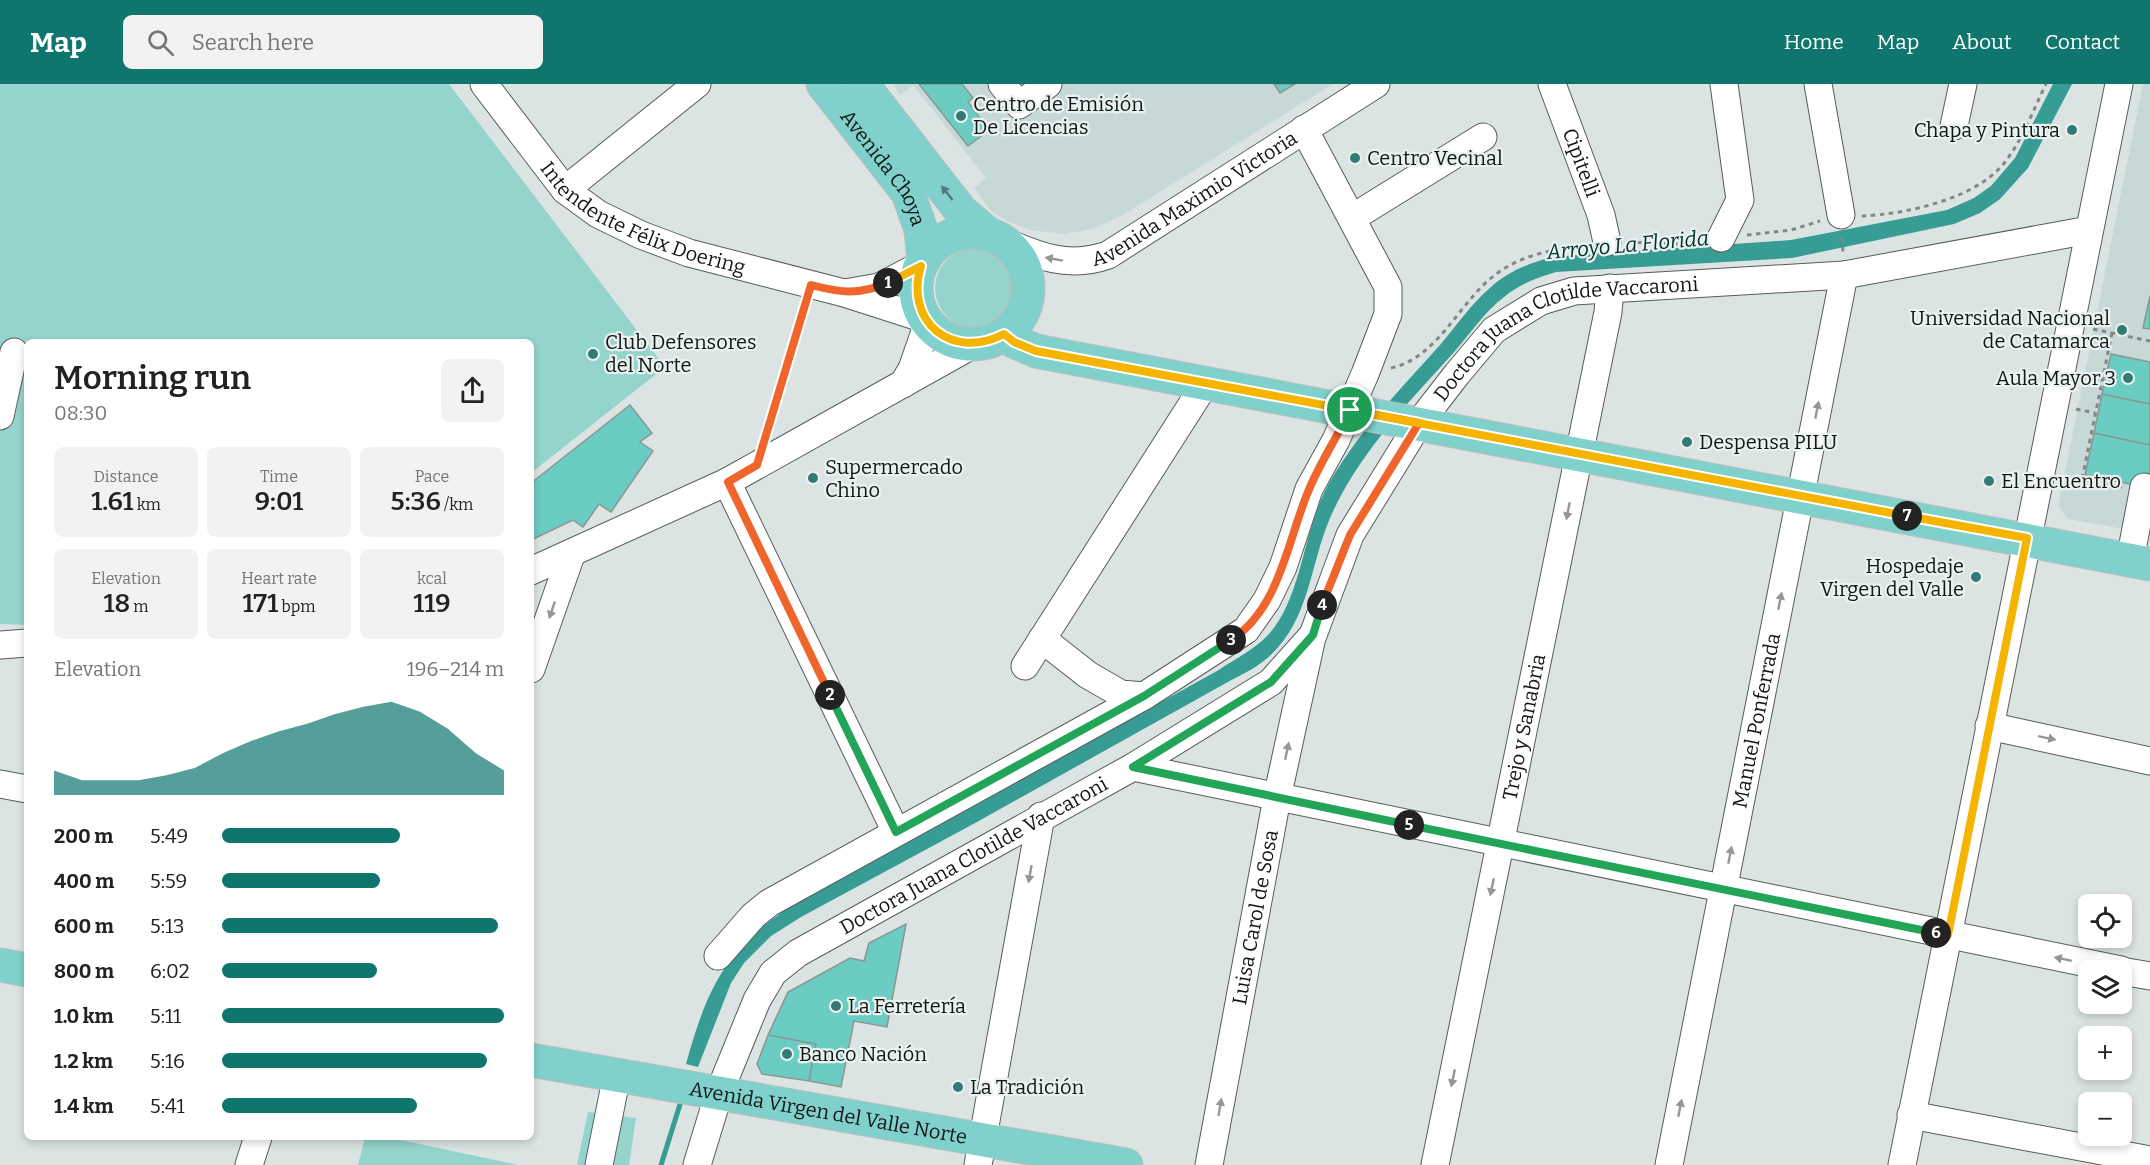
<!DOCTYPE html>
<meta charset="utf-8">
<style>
body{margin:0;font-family:Bitter,serif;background:#f2f2f2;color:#222;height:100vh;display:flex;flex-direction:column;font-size:22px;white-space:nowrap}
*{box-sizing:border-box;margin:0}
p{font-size:20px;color:#767676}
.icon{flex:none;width:33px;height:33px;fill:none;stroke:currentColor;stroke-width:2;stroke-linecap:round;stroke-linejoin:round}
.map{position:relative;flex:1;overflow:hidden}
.panel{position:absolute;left:24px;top:255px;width:510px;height:801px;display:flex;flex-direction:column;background:#fff;border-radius:9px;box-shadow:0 3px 9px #0003}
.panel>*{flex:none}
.tools{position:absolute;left:2078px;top:810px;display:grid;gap:12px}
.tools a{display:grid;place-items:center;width:54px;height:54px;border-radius:9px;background:#fff;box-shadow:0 3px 9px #0003;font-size:30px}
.pin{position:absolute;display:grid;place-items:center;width:51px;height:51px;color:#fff;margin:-26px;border:3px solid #fff;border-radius:50%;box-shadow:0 2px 6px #0007}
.km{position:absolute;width:30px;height:30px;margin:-15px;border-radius:50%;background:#222;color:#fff;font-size:16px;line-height:30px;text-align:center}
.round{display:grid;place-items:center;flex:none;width:63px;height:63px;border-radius:9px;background:#f2f2f2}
.head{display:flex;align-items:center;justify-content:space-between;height:102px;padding:0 30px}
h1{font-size:33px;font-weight:600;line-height:45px}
.figures{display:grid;grid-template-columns:repeat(3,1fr);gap:9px;height:102px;padding:6px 30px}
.figures div{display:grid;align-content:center;border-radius:9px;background:#f2f2f2;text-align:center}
.figures b{font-size:26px;font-weight:600}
.figures small{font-size:16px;font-weight:400}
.figures p{font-size:16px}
.chart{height:168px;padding:12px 30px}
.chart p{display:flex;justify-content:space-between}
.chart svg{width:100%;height:108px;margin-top:6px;fill:#0f766e;opacity:.7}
ul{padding:0 30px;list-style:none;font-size:20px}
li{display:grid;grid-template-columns:96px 72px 1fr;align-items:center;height:45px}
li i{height:15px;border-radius:8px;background:#0f766e}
header{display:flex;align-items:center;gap:36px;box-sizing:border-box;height:84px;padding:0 30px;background:#0f766e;color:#fff}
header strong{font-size:28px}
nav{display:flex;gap:33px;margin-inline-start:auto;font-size:21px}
.search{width:420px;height:54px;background:#f2f2f2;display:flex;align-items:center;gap:15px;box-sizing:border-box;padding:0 21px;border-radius:9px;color:#767676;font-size:22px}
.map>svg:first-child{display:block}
.built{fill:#c7d9d7}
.green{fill:#95d4cc}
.water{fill:#379c93}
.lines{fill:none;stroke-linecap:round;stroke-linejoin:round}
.stream{stroke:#379c93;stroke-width:5}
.building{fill:#6bccc2;stroke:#8d9594;stroke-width:1.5}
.minor-casing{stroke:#555d5c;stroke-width:29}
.major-casing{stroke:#bdbebe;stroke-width:35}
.path{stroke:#828887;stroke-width:3;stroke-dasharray:4.5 4.5;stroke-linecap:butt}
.minor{stroke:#fff;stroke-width:27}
.major{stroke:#80d1cb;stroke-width:33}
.oneway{fill:#4f7d7a}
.oneway2{fill:#959696}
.split-1-casing{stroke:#fff;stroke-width:12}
.split-2-casing{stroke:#fff;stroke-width:12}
.split-3-casing{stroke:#fff;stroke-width:12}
.split-4-casing{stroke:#fff;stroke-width:12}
.split-5-casing{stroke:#fff;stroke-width:12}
.split-6-casing{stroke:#fff;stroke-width:12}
.split-7-casing{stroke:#fff;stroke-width:12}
.split-8-casing{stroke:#fff;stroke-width:12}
.split-1{stroke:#f5b400;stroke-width:8}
.split-2{stroke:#f0652b;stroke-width:8}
.split-3{stroke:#22a559;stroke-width:8}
.split-4{stroke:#f0652b;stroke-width:8}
.split-5{stroke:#22a559;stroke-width:8}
.split-6{stroke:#22a559;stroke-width:8}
.split-7{stroke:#f5b400;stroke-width:8}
.split-8{stroke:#f5b400;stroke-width:8}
.poi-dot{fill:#327a73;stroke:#e9f2f0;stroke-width:2}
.labels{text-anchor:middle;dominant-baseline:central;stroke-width:4.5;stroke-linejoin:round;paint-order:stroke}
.poi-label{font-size:20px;fill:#131616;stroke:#e9f2f0;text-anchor:start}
.street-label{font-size:20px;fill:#131616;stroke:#e9f2f0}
.water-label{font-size:21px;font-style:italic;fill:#00312e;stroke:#e9f2f0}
</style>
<header>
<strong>Map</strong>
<div class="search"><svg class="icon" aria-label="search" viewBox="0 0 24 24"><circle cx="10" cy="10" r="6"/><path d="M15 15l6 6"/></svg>Search here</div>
<nav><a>Home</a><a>Map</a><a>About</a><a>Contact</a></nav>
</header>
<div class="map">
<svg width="2150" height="1081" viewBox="0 0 2150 1081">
<rect width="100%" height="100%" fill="#dce4e3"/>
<path class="built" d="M 893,0 L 1333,0 L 1123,131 L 1093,145 L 1064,150 L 1030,146 L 1007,137 L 991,127 L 974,104 L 986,94 L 913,1 L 900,11 Z
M 2143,0 L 2150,0 L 2150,450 L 2068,435 L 2058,422 Z"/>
<path class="green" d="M 0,0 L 449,0 L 665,283 L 531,389 L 531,258 L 27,258 L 27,541 L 0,540 Z
M935 204a40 40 0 1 1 80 0a40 40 0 1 1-80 0Z
M 588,1028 L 636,1034 L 629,1081 L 577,1081 Z
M 365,1053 L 387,1053 L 518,1081 L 358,1081 Z"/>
<path class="water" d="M 2053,0 L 2072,0 L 2028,84 L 2000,115 L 1980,129 L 1954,140 L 1792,174 L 1556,188 C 1536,194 1520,200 1504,213 C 1485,227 1470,250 1455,267 C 1409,318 1358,370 1330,434 C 1309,483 1310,539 1265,576 C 1254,585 1239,592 1226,599 L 977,738 L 801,833 L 771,852 L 744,879 L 731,899 L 698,983 L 686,980 C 707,904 726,864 793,821 L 1217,587 C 1235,575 1255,565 1269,550 C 1301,514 1303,451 1325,407 C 1354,352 1399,307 1440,261 C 1456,242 1472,219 1491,203 C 1509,187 1528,180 1551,173 L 1791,156 L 1947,126 L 1974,114 L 1991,102 L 2015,74 Z"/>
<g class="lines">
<path class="stream" d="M 661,1081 L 682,1014"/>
</g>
<path class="building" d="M 919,0 L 962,0 L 973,14 L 968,18 L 989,46 L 968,62 Z
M 1274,0 L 1295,0 L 1280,9 Z
M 2150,212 L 2150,245 L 2143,244 Z
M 2111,270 L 2150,278 L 2150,320 L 2102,310 Z
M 2102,310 L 2150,320 L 2150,361 L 2094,349 Z
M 630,321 L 652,349 L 640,358 L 653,367 L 611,428 L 599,420 L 583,443 L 573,436 L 531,456 L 531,399 Z
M 2094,349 L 2150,361 L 2150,404 L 2085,391 Z
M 906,840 L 887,943 L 854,937 L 841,1003 L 809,997 L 816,960 L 768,951 L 788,908 L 850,874 L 864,877 L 869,859 Z
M 768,951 L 816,960 L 809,997 L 762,990 L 757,980 Z"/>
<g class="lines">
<g class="minor-casing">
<g id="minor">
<path id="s1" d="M 484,0 L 565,106 L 598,130 L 641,151 L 689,169 L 844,209 L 925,235"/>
<path d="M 1002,0 L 1019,21 L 1048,0"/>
<path id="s2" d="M 1552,0 L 1601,131 L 1607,158"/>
<path d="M 1818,0 L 1841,131"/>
<path d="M 1954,42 L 1963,0"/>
<path d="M 565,106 L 697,0"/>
<path d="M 1352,134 L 1483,53"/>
<path d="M 1721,154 L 1740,116 L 1724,0"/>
<path id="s3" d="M 1001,156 C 1037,172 1069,185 1108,171 L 1376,0"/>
<path d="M 845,209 L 879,203 L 921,181"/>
<path d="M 903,300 L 912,285 L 928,239"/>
<path d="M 0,332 L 14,268"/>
<path d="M 727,398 L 896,748"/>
<path d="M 2130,476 L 2144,403"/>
<path d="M 531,487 L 727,398 L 974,260"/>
<path d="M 1042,555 L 1088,591 L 1121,610 L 1144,612"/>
<path d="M 0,561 L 27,559"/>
<path d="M 1025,582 L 1205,300"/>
<path d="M 531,585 L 571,471"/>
<path d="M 1989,642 L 2150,677"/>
<path d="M 1133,683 L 2121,886"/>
<path d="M 0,700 L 27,705"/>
<path d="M 718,872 L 753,832 L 769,819 L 1144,612 L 1246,546 L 1267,516 L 1283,483 L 1309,405 L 1336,356 L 1365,290 L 1388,230 L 1388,203 L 1304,45"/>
<path d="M 2121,887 L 2150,892"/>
<path d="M 1911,1031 L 2150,1076"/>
<path d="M 249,1081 L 258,1053"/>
<path d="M 599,1081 L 617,991"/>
<path id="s4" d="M 697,1081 L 719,1009 L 757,916 L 773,889 L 798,869 L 1133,683 L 1271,598 L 1313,551 L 1350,451 L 1419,339 L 1457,290 L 1494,246 L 1541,217 L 1574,207 L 1844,191 L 2089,146"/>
<path d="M 978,1081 L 1041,732"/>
<path id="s5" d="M 1209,1081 L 1277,714 L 1312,553"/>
<path id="s6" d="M 1435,1081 L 1608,228 L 1610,204"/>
<path id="s7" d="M 1669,1081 L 1844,191"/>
<path d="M 1902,1081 L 2119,0"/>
</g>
</g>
<g class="major-casing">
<g id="major">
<path id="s8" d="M 823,0 L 908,109 L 921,146 L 924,176"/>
<path d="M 862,0 L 961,127 L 988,150"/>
<circle cx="972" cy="204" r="56"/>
<path d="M 1004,250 L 1015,258 L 1036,267 L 2150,480"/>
<path d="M 0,881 L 27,886"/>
<path id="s9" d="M 531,976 L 1126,1081"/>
</g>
</g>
<path class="path" d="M 1862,132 C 1908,130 1981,114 2008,74 C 2024,52 2034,24 2046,0
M 1747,151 L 1791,146 L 1820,137
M 1842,154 L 1843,168
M 1628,158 L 1673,160 L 1699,157
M 2093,245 L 2150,257
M 2112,249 L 2082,395 L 2122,403
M 1391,284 C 1438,274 1459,218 1495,191 C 1522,170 1553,166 1586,161
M 2076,325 L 2095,329
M 766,352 L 805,220"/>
<use href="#minor" class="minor"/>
<use href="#major" class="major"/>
</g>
<defs><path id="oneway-solid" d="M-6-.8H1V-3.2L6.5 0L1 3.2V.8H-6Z" transform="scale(1.5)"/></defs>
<use class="oneway" href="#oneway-solid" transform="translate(947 109) rotate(-128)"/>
<g class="oneway2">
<use href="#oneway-solid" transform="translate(1054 175) rotate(-170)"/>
<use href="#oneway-solid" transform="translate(1817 326) rotate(-79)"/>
<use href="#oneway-solid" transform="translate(1568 427) rotate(101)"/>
<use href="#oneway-solid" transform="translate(1780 517) rotate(-79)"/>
<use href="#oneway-solid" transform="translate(552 526) rotate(109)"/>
<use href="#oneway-solid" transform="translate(2047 654) rotate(12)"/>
<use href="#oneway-solid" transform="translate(1287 667) rotate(-78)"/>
<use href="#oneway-solid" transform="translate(1730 771) rotate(-79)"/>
<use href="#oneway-solid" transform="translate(1030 790) rotate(100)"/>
<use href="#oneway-solid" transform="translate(1492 803) rotate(102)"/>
<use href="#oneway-solid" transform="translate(2063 875) rotate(-168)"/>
<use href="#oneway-solid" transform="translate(1453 994) rotate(102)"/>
<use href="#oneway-solid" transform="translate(1220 1023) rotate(-80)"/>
<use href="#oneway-solid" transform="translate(1680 1024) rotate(-79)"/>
</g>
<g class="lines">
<g class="split-1-casing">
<path id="split-1" d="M 888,199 L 921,182 C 904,238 952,277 1004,250 L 1014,258 L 1036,267 L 1350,326"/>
</g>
<g class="split-2-casing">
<path id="split-2" d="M 830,611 L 728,398 L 757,381 L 811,201 C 842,209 858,211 888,199"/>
</g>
<g class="split-3-casing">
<path id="split-3" d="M 830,611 L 896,748 L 1144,612 L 1231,556"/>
</g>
<g class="split-4-casing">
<path id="split-4" d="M 1231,556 C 1280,524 1287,458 1308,408 C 1319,380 1337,354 1350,326 L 1419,339 L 1350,451 L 1322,521"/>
</g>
<g class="split-5-casing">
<path id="split-5" d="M 1322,521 L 1313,551 L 1271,598 L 1133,683 L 1409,741"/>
</g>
<g class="split-6-casing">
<path id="split-6" d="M 1409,741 L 1936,849"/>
</g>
<g class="split-7-casing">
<path id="split-7" d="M 1907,432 L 2027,454 L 1948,851 L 1936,849"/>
</g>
<g class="split-8-casing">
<path id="split-8" d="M 1350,326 L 1907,432"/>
</g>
<use href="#split-1" class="split-1"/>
<use href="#split-2" class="split-2"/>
<use href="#split-3" class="split-3"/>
<use href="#split-4" class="split-4"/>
<use href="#split-5" class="split-5"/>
<use href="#split-6" class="split-6"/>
<use href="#split-7" class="split-7"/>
<use href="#split-8" class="split-8"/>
</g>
<g class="poi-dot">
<circle cx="961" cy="32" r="6"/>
<circle cx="2072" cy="46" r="6"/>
<circle cx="1355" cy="74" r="6"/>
<circle cx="2122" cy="246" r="6"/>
<circle cx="593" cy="270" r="6"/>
<circle cx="2128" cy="294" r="6"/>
<circle cx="1687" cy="358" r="6"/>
<circle cx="813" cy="394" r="6"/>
<circle cx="1989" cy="397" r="6"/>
<circle cx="1976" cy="493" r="6"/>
<circle cx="836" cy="922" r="6"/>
<circle cx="787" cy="970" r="6"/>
<circle cx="958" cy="1003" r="6"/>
</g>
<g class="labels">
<g class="poi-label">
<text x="973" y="20">Centro de Emisión<tspan x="973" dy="23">De Licencias</tspan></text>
<text x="2060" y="46" text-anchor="end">Chapa y Pintura</text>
<text x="1367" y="74">Centro Vecinal</text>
<text x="2110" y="234" text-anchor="end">Universidad Nacional<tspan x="2110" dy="23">de Catamarca</tspan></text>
<text x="605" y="258">Club Defensores<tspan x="605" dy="23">del Norte</tspan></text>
<text x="2116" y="294" text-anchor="end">Aula Mayor 3</text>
<text x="1699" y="358">Despensa PILU</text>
<text x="825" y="383">Supermercado<tspan x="825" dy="23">Chino</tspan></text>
<text x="2001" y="397">El Encuentro</text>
<text x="1964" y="482" text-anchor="end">Hospedaje<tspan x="1964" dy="23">Virgen del Valle</tspan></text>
<text x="848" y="922">La Ferretería</text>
<text x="799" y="970">Banco Nación</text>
<text x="970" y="1003">La Tradición</text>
</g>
<g class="street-label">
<text stroke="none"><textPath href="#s2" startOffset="84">Cipitelli</textPath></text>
<text stroke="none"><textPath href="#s8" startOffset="104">Avenida Choya</textPath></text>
<text stroke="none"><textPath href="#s3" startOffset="214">Avenida Maximio Victoria</textPath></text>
<text stroke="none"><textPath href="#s1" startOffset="216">Intendente Félix Doering</textPath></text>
<text stroke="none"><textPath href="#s4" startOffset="1268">Doctora Juana Clotilde Vaccaroni</textPath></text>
<text stroke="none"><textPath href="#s7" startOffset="453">Manuel Ponferrada</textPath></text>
<text stroke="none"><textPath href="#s6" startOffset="447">Trejo y Sanabria</textPath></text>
<text stroke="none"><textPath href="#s4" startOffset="440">Doctora Juana Clotilde Vaccaroni</textPath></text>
<text stroke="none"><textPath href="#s5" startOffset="252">Luisa Carol de Sosa</textPath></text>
<text stroke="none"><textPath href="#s9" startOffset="302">Avenida Virgen del Valle Norte</textPath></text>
</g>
<g class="water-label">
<text transform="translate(1628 161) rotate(-5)">Arroyo La Florida</text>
</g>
</g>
</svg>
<div class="tools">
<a><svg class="icon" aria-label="locate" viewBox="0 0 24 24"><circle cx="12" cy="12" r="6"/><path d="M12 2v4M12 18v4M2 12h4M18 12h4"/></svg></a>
<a><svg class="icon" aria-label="layers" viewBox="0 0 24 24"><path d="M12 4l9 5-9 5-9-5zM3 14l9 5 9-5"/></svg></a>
<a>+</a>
<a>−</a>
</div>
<div class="pin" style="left:1350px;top:326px;background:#1e9e55"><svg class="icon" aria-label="arrive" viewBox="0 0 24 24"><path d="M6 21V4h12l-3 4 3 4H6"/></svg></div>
<b class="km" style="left:888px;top:199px">1</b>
<b class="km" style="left:830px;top:611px">2</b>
<b class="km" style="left:1231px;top:556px">3</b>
<b class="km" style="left:1322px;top:521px">4</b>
<b class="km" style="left:1409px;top:741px">5</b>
<b class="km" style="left:1936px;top:849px">6</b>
<b class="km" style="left:1907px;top:432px">7</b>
<section class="panel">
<div class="head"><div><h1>Morning run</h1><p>08:30</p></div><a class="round"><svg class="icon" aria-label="share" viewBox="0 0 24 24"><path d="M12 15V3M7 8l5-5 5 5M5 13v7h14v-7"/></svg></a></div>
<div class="figures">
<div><p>Distance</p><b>1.61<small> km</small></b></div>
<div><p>Time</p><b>9:01</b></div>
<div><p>Pace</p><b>5:36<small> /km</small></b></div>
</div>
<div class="figures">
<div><p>Elevation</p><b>18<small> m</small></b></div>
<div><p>Heart rate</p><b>171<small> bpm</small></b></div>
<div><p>kcal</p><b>119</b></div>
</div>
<div class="chart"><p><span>Elevation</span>196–214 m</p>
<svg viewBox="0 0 160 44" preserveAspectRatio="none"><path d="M0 44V34L10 38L20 38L30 38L40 36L50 33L60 27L70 22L80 18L90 15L100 11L110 8L120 6L130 10L140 17L150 27L160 34V44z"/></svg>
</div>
<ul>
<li><b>200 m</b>5:49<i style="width:63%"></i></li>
<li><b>400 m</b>5:59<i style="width:56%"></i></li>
<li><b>600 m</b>5:13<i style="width:98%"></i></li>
<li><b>800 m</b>6:02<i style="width:55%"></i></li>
<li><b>1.0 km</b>5:11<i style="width:100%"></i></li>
<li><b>1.2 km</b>5:16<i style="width:94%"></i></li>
<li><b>1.4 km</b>5:41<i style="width:69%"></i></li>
</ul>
</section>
</div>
